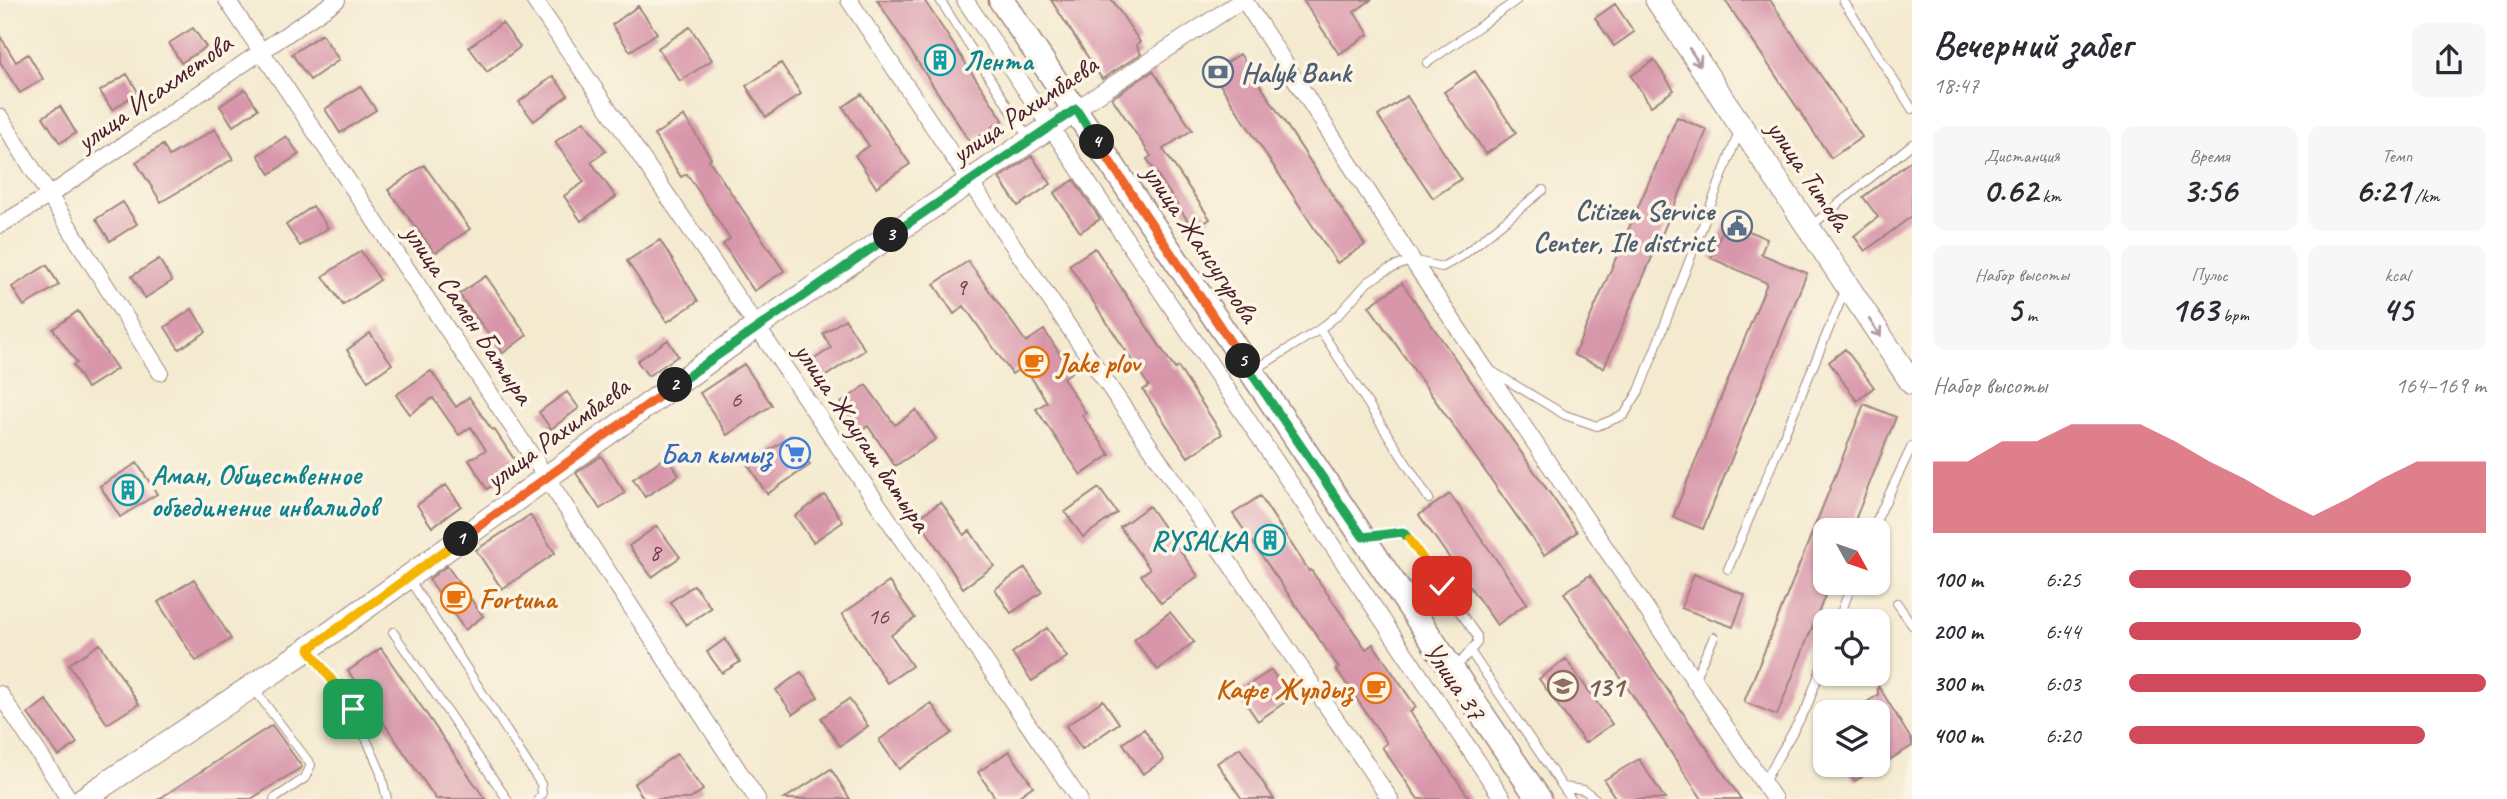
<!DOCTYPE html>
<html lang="ru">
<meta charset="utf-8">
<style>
body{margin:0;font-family:Caveat,sans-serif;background:#f7f7f7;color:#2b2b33;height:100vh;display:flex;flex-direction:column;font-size:26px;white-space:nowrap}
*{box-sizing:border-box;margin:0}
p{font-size:23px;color:#7c7c81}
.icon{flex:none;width:38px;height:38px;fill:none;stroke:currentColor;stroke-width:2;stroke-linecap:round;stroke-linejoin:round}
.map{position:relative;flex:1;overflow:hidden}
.details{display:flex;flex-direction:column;background:#fff;width:595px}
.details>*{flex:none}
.needle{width:46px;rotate:130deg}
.tools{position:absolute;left:1813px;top:518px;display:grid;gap:14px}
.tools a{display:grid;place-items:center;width:77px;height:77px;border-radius:14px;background:#fff;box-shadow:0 2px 5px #0004;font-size:35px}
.pin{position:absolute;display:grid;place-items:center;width:60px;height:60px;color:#fff;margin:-30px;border-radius:14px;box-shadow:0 4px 10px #0006}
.km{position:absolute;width:35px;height:35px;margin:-18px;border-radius:50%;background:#222;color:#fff;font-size:19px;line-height:35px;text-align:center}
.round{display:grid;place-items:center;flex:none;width:74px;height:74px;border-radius:14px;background:#f7f7f7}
.headline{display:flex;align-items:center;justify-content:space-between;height:119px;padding:0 21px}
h1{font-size:38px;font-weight:700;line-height:52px}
.metrics{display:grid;grid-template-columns:repeat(3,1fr);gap:10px;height:119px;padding:7px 21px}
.metrics div{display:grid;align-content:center;border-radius:14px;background:#f7f7f7;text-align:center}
.metrics b{font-size:35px;font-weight:700}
.metrics small{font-size:19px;font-weight:400}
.metrics p{font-size:19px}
.chart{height:196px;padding:14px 21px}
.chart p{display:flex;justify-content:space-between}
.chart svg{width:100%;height:126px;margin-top:7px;fill:#d1495b;opacity:.7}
ul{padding:0 21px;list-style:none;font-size:23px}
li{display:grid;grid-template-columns:112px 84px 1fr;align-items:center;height:52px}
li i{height:18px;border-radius:9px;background:#d1495b}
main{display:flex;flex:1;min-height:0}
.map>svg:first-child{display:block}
.building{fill:#d896aa}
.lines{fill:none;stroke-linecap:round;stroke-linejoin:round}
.lane-casing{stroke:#9f847e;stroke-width:10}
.street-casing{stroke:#9f847e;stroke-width:18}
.secondary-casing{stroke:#9f847e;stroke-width:25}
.primary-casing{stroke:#9f847e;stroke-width:27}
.lane{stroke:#fff;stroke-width:8}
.street{stroke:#fff;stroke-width:16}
.secondary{stroke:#fff;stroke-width:23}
.primary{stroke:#fff;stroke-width:24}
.oneway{stroke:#ae9aa0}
.split-1-casing{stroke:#fff;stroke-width:14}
.split-2-casing{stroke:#fff;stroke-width:14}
.split-3-casing{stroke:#fff;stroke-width:14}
.split-4-casing{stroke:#fff;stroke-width:14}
.split-5-casing{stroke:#fff;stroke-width:14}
.split-6-casing{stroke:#fff;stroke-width:14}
.split-7-casing{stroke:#fff;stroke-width:14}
.split-1{stroke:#f5b400;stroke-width:9}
.split-2{stroke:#f0652b;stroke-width:9}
.split-3{stroke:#22a559;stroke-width:9}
.split-4{stroke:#22a559;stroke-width:9}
.split-5{stroke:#f0652b;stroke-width:9}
.split-6{stroke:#22a559;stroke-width:9}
.split-7{stroke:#f5b400;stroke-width:9}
.labels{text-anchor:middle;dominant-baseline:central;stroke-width:7;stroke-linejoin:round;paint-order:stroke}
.number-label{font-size:24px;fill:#6e3d4b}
.culture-label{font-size:28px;font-weight:bold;fill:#0d838f;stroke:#fcf5e5;text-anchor:start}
.service-label{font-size:28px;font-weight:bold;fill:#4e5e75;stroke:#fcf5e5;text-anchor:start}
.street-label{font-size:28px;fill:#4a1f2b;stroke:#fcf5e5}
.food-label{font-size:28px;font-weight:bold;fill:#c56008;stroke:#fcf5e5;text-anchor:start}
.shop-label{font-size:28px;font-weight:bold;fill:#366cbe;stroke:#fcf5e5;text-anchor:end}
.education-label{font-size:28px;font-weight:bold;fill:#785e54;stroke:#fcf5e5;text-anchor:start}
</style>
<main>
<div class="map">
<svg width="1912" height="799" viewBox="0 0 1912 799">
<rect width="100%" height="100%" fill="#fcf5e5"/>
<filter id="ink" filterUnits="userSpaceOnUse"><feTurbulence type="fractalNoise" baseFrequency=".0143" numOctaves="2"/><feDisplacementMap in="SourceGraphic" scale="14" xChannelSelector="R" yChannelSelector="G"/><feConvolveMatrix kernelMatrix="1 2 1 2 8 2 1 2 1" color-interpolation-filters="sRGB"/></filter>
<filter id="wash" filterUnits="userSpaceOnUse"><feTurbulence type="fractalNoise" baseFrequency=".00686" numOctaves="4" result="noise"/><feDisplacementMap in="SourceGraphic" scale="28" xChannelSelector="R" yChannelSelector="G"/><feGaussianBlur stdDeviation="1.57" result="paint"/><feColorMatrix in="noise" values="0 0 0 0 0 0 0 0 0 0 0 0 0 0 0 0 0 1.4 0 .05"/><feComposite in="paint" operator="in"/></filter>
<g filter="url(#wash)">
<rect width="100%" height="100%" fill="#f4ead0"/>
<g id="blocks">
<path class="building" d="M 877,0 L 924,0 L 1003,120 L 970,142 Z
M 1051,0 L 1112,0 L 1140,42 L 1136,45 L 1141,54 L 1102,79 Z
M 1303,0 L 1371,0 L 1354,12 L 1369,34 L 1339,54 Z
M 1725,0 L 1770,0 L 1862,137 L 1831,158 Z
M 1615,4 L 1634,32 L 1614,46 L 1595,18 Z
M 638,6 L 657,33 L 630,51 L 612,25 Z
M 502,23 L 520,47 L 487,72 L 469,47 Z
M 690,27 L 712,60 L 680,81 L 658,48 Z
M 193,28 L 206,47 L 181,63 L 169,43 Z
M 322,34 L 339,60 L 310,80 L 292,54 Z
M 0,36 L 16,62 L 28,54 L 43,79 L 20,93 L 0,62 Z
M 1240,54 L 1365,245 L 1337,263 L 1212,72 Z
M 1654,60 L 1674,90 L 1651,106 L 1631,76 Z
M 781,63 L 801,94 L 766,117 L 746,86 Z
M 1153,71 L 1192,130 L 1163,149 L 1210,219 L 1194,230 L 1147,159 L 1151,156 L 1112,98 Z
M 1475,71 L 1516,133 L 1486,154 L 1444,92 Z
M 127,74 L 138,92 L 112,110 L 100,91 Z
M 553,76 L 568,95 L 534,121 L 519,102 Z
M 360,86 L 376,110 L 340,133 L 325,109 Z
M 245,89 L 258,109 L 233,126 L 220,106 Z
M 862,94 L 910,164 L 876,187 L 855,155 L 869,146 L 843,107 Z
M 1407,96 L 1461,179 L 1433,198 L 1378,116 Z
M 60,106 L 76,133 L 60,143 L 43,117 Z
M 684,116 L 711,158 L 709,160 L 784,271 L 754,291 L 723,244 L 730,239 L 687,174 L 681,177 L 654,135 Z
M 1677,117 L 1707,130 L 1604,368 L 1574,355 Z
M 584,121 L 606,151 L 591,162 L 616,197 L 581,221 L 564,196 L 584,182 L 555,142 Z
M 215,129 L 233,159 L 161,202 L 136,162 L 163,145 L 169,156 Z
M 286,136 L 299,154 L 270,174 L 258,155 Z
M 1032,156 L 1051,184 L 1018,206 L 999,178 Z
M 1912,160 L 1912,216 L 1865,251 L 1854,236 L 1878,217 L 1863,197 Z
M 424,165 L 470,229 L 435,253 L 388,190 Z
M 1074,180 L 1100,219 L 1080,232 L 1054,193 Z
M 123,202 L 137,224 L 110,241 L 96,219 Z
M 313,206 L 328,228 L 300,246 L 286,225 Z
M 1726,221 L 1767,239 L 1761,254 L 1807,273 L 1703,529 L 1673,517 L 1767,283 L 1711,258 Z
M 660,240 L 698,301 L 667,322 L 627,261 Z
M 1095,248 L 1175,369 L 1178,367 L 1222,434 L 1188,457 L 1143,390 L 1149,386 L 1069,265 Z
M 361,251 L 380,280 L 343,305 L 323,276 Z
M 159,259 L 172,281 L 145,298 L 132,276 Z
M 968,261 L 1026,342 L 1044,330 L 1072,372 L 1063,378 L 1086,413 L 1082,415 L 1110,455 L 1081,475 L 1036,409 L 1047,402 L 1024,366 L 1012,374 L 964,306 L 954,314 L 934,284 Z
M 47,265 L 59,285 L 24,306 L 12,287 Z
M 486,276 L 527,335 L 503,353 L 459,294 Z
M 1402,283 L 1577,532 L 1544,555 L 1369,306 Z
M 192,309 L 206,332 L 179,349 L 165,327 Z
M 78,311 L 117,369 L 87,388 L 73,365 L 77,363 L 53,329 Z
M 845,319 L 865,350 L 821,379 L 810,362 L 831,348 L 823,334 Z
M 370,333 L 392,364 L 368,381 L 347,350 Z
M 668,340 L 678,356 L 648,376 L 637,361 Z
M 1845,349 L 1874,387 L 1857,401 L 1829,362 Z
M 744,364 L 772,405 L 727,435 L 700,393 Z
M 431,371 L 456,407 L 469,397 L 492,430 L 494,429 L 520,468 L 487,489 L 469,460 L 486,450 L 471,427 L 459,435 L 433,398 L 410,414 L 396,395 Z
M 866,385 L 895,425 L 916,410 L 936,439 L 895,466 L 868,426 L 861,431 L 841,403 Z
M 567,392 L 579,408 L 551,429 L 539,412 Z
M 1864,404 L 1896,417 L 1851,530 L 1825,530 L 1825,583 L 1830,583 L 1777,715 L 1744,702 Z
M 791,436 L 810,465 L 767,494 L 748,465 Z
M 601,456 L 625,493 L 600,509 L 576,473 Z
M 667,456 L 679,475 L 645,497 L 633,479 Z
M 137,463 L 157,494 L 120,517 L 100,486 Z
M 446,485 L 461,506 L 432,527 L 417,505 Z
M 1099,488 L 1117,513 L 1083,537 L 1065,512 Z
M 1450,494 L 1527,603 L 1497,625 L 1419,515 Z
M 825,495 L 843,522 L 813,542 L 795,516 Z
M 1260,496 L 1309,571 L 1311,570 L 1366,649 L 1373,644 L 1416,707 L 1410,712 L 1470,799 L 1418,799 L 1382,747 L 1387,743 L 1336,669 L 1339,668 L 1233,514 Z
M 941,502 L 964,535 L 970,531 L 994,566 L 963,588 L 918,518 Z
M 1149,506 L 1198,576 L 1161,603 L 1141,575 L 1150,569 L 1120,527 Z
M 530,515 L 555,553 L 502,589 L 476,550 Z
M 657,526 L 680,557 L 652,577 L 629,546 Z
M 447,566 L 483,616 L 465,630 L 429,579 Z
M 1025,568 L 1042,592 L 1011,613 L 995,589 Z
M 1694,574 L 1745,595 L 1733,627 L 1681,608 Z
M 1590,575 L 1741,799 L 1702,799 L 1564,593 Z
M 194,579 L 231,639 L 196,661 L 158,602 Z
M 889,582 L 915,618 L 891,635 L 912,666 L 887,683 L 842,614 Z
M 694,585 L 711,608 L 686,625 L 670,602 Z
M 1170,612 L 1194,642 L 1158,670 L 1134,640 Z
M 1047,628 L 1067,657 L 1032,681 L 1012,653 Z
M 725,639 L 740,662 L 722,673 L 707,652 Z
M 100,644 L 139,704 L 107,724 L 69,664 Z
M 381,648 L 485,799 L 436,799 L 348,671 Z
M 1566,659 L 1612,724 L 1585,743 L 1539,679 Z
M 1271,670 L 1291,698 L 1258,721 L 1238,692 Z
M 801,672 L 818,697 L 793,714 L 776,690 Z
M 1878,685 L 1912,741 L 1912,746 L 1855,781 L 1845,765 L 1878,765 L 1878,712 L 1851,712 L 1878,695 Z
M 849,699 L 868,726 L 840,746 L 821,718 Z
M 46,700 L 77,743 L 59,756 L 28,714 Z
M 1103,700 L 1119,723 L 1082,749 L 1066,726 Z
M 931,703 L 952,733 L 899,769 L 879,740 Z
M 272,725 L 302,767 L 251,799 L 159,799 Z
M 1144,729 L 1164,760 L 1143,774 L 1123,743 Z
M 1240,748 L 1274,799 L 1242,799 L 1217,763 Z
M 1009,751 L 1033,786 L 1015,799 L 996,799 L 978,772 Z
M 677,754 L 703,790 L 690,799 L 644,799 L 634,784 Z
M 1639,759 L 1665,799 L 1616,799 L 1604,780 Z
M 831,769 L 850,799 L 784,799 Z"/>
</g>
</g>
<g filter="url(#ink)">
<use href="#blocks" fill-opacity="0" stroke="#9f847e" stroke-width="2"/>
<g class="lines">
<g class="lane-casing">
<path id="lane" d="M 940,0 L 1029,139
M 1843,0 L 1912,109
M 1427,63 L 1517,0
M 1811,226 L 1912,144
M 1320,329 L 1429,499
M 1490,370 L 1565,415 L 1597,426 L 1624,415 L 1639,391 L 1739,132
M 1253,371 L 1320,329 L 1339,314 L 1368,282 L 1387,270 L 1412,260 L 1442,267 L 1462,256 L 1543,190
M 1872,530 L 1912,446
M 1365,537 L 1403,532 L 1477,636 L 1477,643 L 1454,670
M 1728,569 L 1846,288
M 409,579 L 541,784 L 542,795 L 538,799
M 1897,603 L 1912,625
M 1838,621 L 1852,583
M 393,632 L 507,799
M 310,651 L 353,709 L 380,770 L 387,799
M 1470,651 L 1571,799
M 1694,679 L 1714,637
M 254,689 L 311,765 L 305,778 L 274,799
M 1764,782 L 1807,707 L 1825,657
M 1563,787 L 1584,790 L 1596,799"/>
</g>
<g class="street-casing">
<path id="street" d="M 227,0 L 546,477 L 757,799
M 534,0 L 1079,799
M 849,0 L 970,182 L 1390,799
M 965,0 L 1503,799
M 1244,0 L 1412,260 L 1774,799
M 1076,109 L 1242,0
M 0,117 L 160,372
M 0,225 L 50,195 L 337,0
M 0,694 L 69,799"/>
</g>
<g class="secondary-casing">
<path id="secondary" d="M 1657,0 L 1912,383
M 83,799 L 308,649 L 756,327 L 1076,109"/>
</g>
<g class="primary-casing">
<path id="primary" d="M 1001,0 L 1539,799"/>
</g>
<use href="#lane" class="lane"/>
<use href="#street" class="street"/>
<use href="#secondary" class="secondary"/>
<use href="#primary" class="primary"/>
</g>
<defs><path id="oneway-shaft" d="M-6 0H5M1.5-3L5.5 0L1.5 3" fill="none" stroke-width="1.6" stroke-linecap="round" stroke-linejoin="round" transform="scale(1.75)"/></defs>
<g class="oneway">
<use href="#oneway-shaft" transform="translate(1695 57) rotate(56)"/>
<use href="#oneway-shaft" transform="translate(1875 328) rotate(56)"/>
</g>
</g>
<g class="lines" filter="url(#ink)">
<g class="split-1-casing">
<path id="split-1" d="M 353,709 L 309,649 L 461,539"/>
</g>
<g class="split-2-casing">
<path id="split-2" d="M 461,539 L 675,385"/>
</g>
<g class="split-3-casing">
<path id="split-3" d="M 675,385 L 891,235"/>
</g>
<g class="split-4-casing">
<path id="split-4" d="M 891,235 L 1076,109 L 1097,142"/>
</g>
<g class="split-5-casing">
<path id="split-5" d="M 1097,142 L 1243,361"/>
</g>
<g class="split-6-casing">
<path id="split-6" d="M 1243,361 L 1363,537 L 1403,532 L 1409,539"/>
</g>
<g class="split-7-casing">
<path id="split-7" d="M 1409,539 L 1442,586"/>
</g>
<use href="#split-1" class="split-1"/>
<use href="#split-2" class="split-2"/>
<use href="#split-3" class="split-3"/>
<use href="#split-4" class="split-4"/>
<use href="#split-5" class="split-5"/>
<use href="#split-6" class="split-6"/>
<use href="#split-7" class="split-7"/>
</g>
<defs>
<g id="building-ring" transform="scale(1.575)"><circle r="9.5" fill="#fcf5e5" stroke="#0f9aa8" stroke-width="1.5"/><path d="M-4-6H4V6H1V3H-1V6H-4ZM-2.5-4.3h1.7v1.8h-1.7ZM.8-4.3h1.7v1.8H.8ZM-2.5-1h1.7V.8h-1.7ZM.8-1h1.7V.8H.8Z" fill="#0f9aa8"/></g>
<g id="bank-ring" transform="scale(1.575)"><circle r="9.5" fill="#fcf5e5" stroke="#5c6f8a" stroke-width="1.5"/><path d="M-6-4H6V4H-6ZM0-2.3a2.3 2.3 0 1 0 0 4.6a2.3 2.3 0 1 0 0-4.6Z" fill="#5c6f8a"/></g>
<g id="civic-ring" transform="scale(1.575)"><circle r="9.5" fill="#fcf5e5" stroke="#5c6f8a" stroke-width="1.5"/><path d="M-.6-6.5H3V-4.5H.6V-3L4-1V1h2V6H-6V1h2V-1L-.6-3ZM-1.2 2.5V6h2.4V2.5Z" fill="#5c6f8a"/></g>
<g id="cafe-ring" transform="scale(1.575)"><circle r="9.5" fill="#fcf5e5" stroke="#e8710a" stroke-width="1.5"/><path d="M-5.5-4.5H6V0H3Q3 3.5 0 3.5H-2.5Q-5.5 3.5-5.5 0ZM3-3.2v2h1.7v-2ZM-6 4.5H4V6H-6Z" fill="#e8710a"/></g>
<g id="supermarket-ring" transform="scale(1.575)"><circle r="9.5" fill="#fcf5e5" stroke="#3f7fe0" stroke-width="1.5"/><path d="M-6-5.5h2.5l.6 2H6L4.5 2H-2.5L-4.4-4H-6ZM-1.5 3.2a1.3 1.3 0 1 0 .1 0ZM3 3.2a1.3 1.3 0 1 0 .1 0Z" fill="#3f7fe0"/></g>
<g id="school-ring" transform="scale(1.575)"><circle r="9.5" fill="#fcf5e5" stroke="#8d6e63" stroke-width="1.5"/><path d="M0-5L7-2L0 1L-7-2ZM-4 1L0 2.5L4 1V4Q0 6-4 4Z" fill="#8d6e63"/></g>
</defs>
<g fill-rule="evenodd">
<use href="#building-ring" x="940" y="60"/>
<use href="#bank-ring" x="1218" y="72"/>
<use href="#civic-ring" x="1737" y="226"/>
<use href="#cafe-ring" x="1034" y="362"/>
<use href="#supermarket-ring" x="795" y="453"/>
<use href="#building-ring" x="128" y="490"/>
<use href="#building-ring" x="1270" y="540"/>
<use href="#cafe-ring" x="456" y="598"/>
<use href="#school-ring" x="1563" y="686"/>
<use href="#cafe-ring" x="1376" y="688"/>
</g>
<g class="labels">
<g class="number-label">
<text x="961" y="287">9</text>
<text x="736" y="399">6</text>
<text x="655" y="552">8</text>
<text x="878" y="616">16</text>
</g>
<g class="culture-label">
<text x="963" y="60">Лента</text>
<text x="151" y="474">Аман, Общественное<tspan x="151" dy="32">объединение инвалидов</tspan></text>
<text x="1247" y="540" text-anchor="end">RYSALKA</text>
</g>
<g class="service-label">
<text x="1241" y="72">Halyk Bank</text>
<text x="1714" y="210" text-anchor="end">Citizen Service<tspan x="1714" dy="32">Center, Ile district</tspan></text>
</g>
<g class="street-label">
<text transform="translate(154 92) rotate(-35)">улица Исахметова</text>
<text transform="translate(1024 109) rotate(-34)">улица Рахимбаева</text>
<text transform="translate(1809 175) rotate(56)">улица Титова</text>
<text transform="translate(1201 243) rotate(56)">улица Жансугурова</text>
<text transform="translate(469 314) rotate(56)">улица Самен Батыра</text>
<text transform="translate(557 433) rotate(-36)">улица Рахимбаева</text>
<text transform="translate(863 437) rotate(56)">улица Жаугаш батыра</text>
<text transform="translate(1455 681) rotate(56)">Улица 37</text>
</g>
<g class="food-label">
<text x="1057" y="362">Jake plov</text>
<text x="479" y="598">Fortuna</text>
<text x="1353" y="688" text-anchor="end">Кафе Жулдыз</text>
</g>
<g class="shop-label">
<text x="772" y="453">Бал кымыз</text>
</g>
<g class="education-label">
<text x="1586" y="686">131</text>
</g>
</g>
</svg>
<div class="tools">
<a><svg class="needle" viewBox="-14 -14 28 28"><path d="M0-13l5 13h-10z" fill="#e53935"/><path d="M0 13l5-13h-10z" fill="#7c7c81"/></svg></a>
<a><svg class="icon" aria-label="locate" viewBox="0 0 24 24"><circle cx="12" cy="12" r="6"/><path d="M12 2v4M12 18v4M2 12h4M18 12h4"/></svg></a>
<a><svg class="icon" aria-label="layers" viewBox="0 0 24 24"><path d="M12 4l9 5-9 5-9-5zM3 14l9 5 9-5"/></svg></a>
</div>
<div class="pin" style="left:353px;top:709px;background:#1e9e55"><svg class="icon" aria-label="arrive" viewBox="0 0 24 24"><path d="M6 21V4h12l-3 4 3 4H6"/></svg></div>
<div class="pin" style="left:1442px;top:586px;background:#d93025"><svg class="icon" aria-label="check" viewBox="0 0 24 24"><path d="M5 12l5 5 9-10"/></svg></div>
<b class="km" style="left:461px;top:539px">1</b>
<b class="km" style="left:675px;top:385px">2</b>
<b class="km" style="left:891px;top:235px">3</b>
<b class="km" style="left:1097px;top:142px">4</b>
<b class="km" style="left:1243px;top:361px">5</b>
</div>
<section class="details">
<div class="headline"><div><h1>Вечерний забег</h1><p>18:47</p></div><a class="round"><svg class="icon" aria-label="share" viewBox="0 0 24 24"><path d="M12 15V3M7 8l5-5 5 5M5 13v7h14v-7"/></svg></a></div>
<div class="metrics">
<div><p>Дистанция</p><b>0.62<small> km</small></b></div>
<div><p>Время</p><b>3:56</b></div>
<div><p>Темп</p><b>6:21<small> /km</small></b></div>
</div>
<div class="metrics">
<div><p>Набор высоты</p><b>5<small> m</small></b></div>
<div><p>Пульс</p><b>163<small> bpm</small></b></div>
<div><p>kcal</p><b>45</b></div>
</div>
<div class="chart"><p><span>Набор высоты</span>164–169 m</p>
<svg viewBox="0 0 160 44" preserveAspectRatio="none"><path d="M0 44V19L10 19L20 12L30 12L40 6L50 6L60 6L70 12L80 19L90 25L100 32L110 38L120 32L130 25L140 19L150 19L160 19V44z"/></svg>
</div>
<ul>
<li><b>100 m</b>6:25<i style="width:79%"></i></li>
<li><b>200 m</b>6:44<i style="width:65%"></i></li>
<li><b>300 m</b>6:03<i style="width:100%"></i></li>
<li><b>400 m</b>6:20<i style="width:83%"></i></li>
</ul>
</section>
</main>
